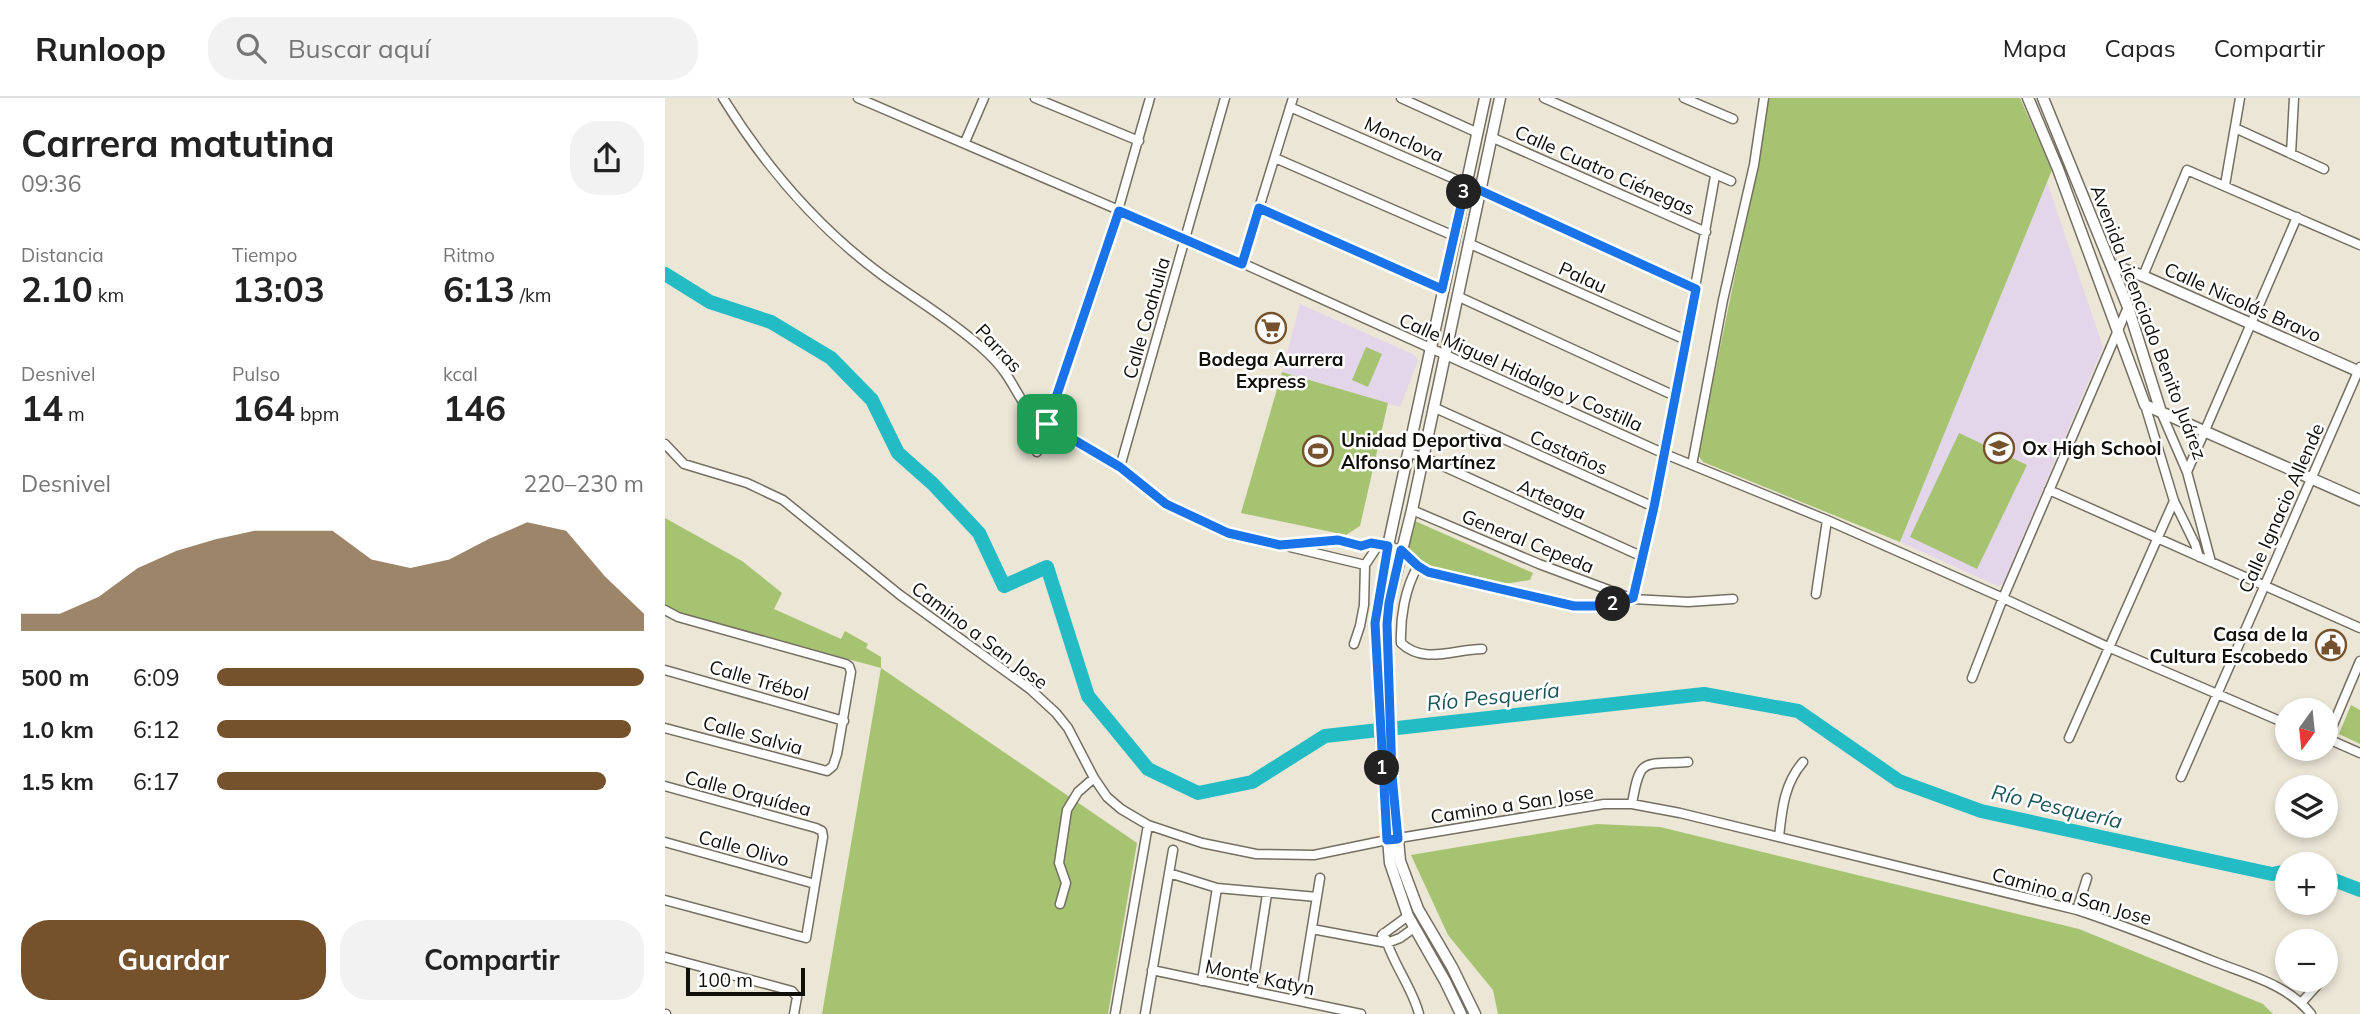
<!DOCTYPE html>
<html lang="es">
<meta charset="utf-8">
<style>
body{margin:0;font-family:Mulish,sans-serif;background:#f2f2f2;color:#222;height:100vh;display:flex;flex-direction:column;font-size:26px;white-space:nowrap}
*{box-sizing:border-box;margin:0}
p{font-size:23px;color:#767676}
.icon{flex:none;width:38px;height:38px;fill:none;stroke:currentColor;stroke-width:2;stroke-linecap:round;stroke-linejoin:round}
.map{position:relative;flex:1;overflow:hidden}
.drawer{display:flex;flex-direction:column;background:#fff;width:665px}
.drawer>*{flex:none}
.needle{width:46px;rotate:195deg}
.controls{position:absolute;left:1610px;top:600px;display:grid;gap:14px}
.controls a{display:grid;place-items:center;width:63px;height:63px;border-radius:50%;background:#fff;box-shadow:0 4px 10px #0003;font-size:35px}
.scale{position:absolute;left:21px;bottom:18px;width:119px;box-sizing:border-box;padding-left:7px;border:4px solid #100f09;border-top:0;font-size:19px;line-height:24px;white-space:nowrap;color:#100f09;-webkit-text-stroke:5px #fff;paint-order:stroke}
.pin{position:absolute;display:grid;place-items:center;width:60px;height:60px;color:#fff;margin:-30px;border-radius:14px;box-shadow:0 4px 10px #0006}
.km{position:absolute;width:35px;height:35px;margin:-18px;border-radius:50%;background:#222;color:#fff;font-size:19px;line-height:35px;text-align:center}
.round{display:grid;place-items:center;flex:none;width:74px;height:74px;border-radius:28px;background:#f2f2f2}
.head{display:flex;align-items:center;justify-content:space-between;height:119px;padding:0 21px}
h1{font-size:38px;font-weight:700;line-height:52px}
.stats{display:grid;grid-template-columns:repeat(3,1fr);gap:10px;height:119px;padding:7px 21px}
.stats div{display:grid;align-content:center}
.stats b{font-size:35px;font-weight:700}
.stats small{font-size:19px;font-weight:400}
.stats p{font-size:19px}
.chart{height:196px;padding:14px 21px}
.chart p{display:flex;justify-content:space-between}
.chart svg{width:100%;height:126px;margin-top:7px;fill:#75522b;opacity:.7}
.primary-button{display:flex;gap:14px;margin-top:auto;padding:14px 21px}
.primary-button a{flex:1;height:80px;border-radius:28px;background:#75522b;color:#fff;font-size:28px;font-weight:700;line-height:80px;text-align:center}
.primary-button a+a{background:#f2f2f2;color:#222}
ul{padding:0 21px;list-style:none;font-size:23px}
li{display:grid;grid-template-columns:112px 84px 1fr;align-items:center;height:52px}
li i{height:18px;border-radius:9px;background:#75522b}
header{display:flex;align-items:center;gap:42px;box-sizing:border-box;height:98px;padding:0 35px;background:#fff;border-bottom:2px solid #e0e0e0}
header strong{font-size:33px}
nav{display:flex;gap:38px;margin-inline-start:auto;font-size:24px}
.search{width:490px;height:63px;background:#f2f2f2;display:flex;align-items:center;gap:18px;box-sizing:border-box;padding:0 24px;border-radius:28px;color:#767676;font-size:26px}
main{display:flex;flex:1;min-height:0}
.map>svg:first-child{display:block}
.education{fill:#e4d6ea}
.green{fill:#a5c370}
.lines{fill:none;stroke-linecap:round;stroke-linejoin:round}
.river{stroke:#23bcc5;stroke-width:14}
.minor-casing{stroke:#746f62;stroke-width:11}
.tertiary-casing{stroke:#746f62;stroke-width:13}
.minor{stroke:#fff;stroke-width:8}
.tertiary{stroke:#fff;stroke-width:10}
.route-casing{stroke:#fff;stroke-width:14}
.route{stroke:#1a73e8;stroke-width:9}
.labels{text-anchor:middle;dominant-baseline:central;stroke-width:5;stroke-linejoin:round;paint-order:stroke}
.street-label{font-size:19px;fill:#100f09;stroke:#fff}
.poi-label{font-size:19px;font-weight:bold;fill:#100f09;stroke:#fff;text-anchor:start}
.water-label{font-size:21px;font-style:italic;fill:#1b5559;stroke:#fff}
</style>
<header>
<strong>Runloop</strong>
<div class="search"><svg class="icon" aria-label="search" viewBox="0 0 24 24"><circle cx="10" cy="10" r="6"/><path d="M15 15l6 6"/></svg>Buscar aquí</div>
<nav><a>Mapa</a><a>Capas</a><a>Compartir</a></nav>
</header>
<main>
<section class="drawer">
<div class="head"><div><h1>Carrera matutina</h1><p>09:36</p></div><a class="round"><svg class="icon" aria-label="share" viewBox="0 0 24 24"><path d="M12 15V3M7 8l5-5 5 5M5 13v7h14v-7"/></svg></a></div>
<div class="stats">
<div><p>Distancia</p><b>2.10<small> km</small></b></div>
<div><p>Tiempo</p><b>13:03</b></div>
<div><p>Ritmo</p><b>6:13<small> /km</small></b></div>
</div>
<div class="stats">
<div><p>Desnivel</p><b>14<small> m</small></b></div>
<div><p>Pulso</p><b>164<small> bpm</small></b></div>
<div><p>kcal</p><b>146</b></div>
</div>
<div class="chart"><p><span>Desnivel</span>220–230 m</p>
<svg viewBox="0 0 160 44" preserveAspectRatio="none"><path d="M0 44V38L10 38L20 32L30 22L40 16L50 12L60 9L70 9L80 9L90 19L100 22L110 19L120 12L130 6L140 9L150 25L160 38V44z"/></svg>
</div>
<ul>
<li><b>500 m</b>6:09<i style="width:100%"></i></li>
<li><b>1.0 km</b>6:12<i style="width:97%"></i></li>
<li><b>1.5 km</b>6:17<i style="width:91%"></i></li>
</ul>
<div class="primary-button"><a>Guardar</a><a>Compartir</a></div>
</section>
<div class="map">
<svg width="1695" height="916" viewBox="0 0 1695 916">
<rect width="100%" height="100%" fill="#ebe6d6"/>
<path class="education" d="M 1382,84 L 1438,249 L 1338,486 L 1333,488 L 1235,444 Z
M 635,206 L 750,257 L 753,263 L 735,309 L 617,274 Z"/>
<path class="green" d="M 1102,0 L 1355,0 L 1387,72 L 1235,444 L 1038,364 L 1033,357 L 1091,75 Z
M 701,249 L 717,256 L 703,289 L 687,282 Z
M 617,274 L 723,305 L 695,428 L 681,437 L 576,415 Z
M 1294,335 L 1362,367 L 1312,471 L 1245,439 Z
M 0,420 L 77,463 L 117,495 L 109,511 L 176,541 L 180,533 L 203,546 L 201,550 L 216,559 L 216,570 L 472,745 L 443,916 L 157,916 L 216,570 L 0,512 Z
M 750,423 L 868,475 L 865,482 L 832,487 L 792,479 L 741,461 Z
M 1686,607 L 1695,612 L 1695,646 L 1674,636 Z
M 932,726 L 995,729 L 1414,831 L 1598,906 L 1608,916 L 833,916 L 828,892 L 783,837 L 746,757 Z"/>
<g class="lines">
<path class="river" d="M 0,176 L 45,204 L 106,224 L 166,260 L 207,302 L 233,355 L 268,386 L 314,435 L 339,488 L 382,469 L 423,598 L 483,671 L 533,695 L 587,684 L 660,638 L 1039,596 L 1133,613 L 1234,683 L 1316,713 L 1607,776 L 1622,773
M 1661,779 L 1695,792"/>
<g class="minor-casing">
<path id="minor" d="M 58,0 C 100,68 152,129 217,177 C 250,201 286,222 316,249 C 324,256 332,264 338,272 C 349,286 355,303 367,316 L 455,369 L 501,406 L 563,434 L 616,447 L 673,442 L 696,448 L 707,445 L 723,448 L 736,452 L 753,468 L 763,474 L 909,508 L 937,508 L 968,501 L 1023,504 L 1068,501
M 193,0 L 577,165 L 1000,356 L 1162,422 L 1338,500 L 1443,549 L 1622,626
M 370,0 L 474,43
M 736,0 L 813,35
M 879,0 L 1066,83
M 1019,0 L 1068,21
M 625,9 L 801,86 L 1031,191
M 1570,30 L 1659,71
M 826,39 L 1041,134
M 300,44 L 319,0
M 1626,56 L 1629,0
M 610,60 L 789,138
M 1560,87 L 1575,0
M 594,110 L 777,192
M 803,145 L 1021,242
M 577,165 L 628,0
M 1478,178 L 1522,72 L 1695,147
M 792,198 L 1010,298
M 1480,307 L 1509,403 L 1530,446 L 1534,459
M 768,309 L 989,409
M 1496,314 L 1522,374 L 1546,464
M 0,346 L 19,366 L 82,385 L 118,402 L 235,497 L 365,591 L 391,615 L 403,630 L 429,680 L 442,699 L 456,711 L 483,727 L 537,745 L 591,756 L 649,757 L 722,742 L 939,706 L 967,706 L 1015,715 L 1412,812 C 1458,827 1503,845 1548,863 C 1583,877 1622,886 1646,916
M 372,354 L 438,165 L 485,0
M 744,355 L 758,359 L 978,459
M 1027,367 L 1058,202 L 1089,67 L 1099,0
M 455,369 L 560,0
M 1522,374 L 1632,119
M 1384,392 L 1695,530
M 747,412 L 874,466 L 968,501 L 1000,356 L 1050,78
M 625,449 L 700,467
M 753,468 C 740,490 735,520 736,545 C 759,567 790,551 817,551
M 1151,496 L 1162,422
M 0,512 L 13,519 L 181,566 L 184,568 L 186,574 L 172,656 L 168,668 L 162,673 L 0,630
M 689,546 L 695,528 L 699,507 L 700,467 L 714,446
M 0,572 L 179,623
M 1307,580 L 1338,500 L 1463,209
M 1404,640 L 1509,403
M 1661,640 L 1695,655
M 1662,641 L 1695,563
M 1516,679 L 1695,269
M 0,688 L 151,730 L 157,733 L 158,739 L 141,840 L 0,802
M 967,706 C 975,658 978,667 1023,664
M 1114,739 C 1117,711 1119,686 1138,664
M 0,744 L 150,786
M 504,775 L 552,790 L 652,799
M 395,806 L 401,785 L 394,765 L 402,712 L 413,694 L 429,680
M 1412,812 L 1422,780
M 647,831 L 722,845 L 735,840 L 749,830
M 719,835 C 726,864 747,888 754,916
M 717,837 L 743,818
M 0,859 L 127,893 L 132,899 L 129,916
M 487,872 L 696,916
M 537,883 L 552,790
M 587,893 L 602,796
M 635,903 L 655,780
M 1637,904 L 1655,884
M 0,916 L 1,916
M 450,916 L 483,727
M 480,916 L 508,752"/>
</g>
<g class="tertiary-casing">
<path id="tertiary" d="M 1363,0 L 1393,71 L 1480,307 L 1695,402
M 1378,0 L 1463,209 L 1496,314
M 1447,167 L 1478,178 L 1695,274
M 796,916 L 780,883 L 743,818 L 725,765 L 718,679 L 710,525 L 723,448 L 820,0
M 810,916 L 787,869 L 753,811 L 735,763 L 727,678 L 722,526 L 724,505 L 747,412 L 835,0"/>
</g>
<use href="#minor" class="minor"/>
<use href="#tertiary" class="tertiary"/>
</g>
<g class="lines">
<g class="route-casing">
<path id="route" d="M 801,86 L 1031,191 L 989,409 L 968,500 L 937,508 L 909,508 L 763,474 L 753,468 L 736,452 L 724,505 L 722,526 L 727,678 L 733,741 L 722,742 L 710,525 L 723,448 L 706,445 L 696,448 L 673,442 L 615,447 L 563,435 L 501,406 L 455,369 L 382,326 L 454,113 L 577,166 L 594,110 L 777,191 Z"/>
</g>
<use href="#route" class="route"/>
</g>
<defs>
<g id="supermarket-ring" transform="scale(1.575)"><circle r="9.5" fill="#fff" stroke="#75522b" stroke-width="1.5"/><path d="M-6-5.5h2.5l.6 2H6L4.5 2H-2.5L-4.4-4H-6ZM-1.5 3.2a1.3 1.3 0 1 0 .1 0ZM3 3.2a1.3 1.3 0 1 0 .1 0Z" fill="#75522b"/></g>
<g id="school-ring" transform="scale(1.575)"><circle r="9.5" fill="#fff" stroke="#75522b" stroke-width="1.5"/><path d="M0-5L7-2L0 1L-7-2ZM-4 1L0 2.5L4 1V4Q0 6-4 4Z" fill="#75522b"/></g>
<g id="stadium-ring" transform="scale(1.575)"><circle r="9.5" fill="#fff" stroke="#75522b" stroke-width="1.5"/><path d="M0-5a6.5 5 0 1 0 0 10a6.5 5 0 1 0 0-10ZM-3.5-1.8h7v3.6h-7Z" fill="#75522b"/></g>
<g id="civic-ring" transform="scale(1.575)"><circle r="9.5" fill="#fff" stroke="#75522b" stroke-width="1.5"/><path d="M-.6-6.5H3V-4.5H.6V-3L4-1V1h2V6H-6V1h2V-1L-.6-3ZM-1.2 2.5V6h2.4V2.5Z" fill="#75522b"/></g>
</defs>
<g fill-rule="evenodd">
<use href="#supermarket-ring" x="606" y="230"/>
<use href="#school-ring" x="1334" y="350"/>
<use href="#stadium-ring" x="653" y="353"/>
<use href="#civic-ring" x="1666" y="547"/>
</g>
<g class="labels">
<g class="street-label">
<text transform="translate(739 41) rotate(24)">Monclova</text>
<text transform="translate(940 72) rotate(24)">Calle Cuatro Ciénegas</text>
<text transform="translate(918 179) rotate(24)">Palau</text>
<text transform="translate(1578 204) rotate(24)">Calle Nicolás Bravo</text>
<text transform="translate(481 220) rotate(-74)">Calle Coahuila</text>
<text transform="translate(1484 224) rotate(69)">Avenida Licenciado Benito Juárez</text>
<text transform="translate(334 250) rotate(47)">Parras</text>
<text transform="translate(856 274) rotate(24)">Calle Miguel Hidalgo y Costilla</text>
<text transform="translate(904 354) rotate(24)">Castaños</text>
<text transform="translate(887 401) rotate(24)">Arteaga</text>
<text transform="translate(1616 410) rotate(-66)">Calle Ignacio Allende</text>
<text transform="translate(863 443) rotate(22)">General Cepeda</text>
<text transform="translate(315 537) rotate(37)">Camino a San Jose</text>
<text transform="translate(94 582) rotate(16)">Calle Trébol</text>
<text transform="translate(88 637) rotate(15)">Calle Salvia</text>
<text transform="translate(83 695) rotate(15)">Calle Orquídea</text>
<text transform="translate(847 706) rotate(-9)">Camino a San Jose</text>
<text transform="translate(79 750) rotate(15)">Calle Olivo</text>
<text transform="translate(1407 798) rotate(16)">Camino a San Jose</text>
<text transform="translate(595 879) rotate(12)">Monte Katyn</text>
</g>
<g class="poi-label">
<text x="606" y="261" text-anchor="middle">Bodega Aurrera<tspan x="606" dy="22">Express</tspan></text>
<text x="676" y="342">Unidad Deportiva<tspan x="676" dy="22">Alfonso Martínez</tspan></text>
<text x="1357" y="350">Ox High School</text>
<text x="1643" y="536" text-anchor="end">Casa de la<tspan x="1643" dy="22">Cultura Escobedo</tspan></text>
</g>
<g class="water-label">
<text transform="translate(828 598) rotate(-6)">Río Pesquería</text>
<text transform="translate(1392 708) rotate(13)">Río Pesquería</text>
</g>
</g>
</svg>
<div class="controls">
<a><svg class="needle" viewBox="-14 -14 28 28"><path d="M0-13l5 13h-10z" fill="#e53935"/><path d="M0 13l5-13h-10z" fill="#767676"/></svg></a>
<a><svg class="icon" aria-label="layers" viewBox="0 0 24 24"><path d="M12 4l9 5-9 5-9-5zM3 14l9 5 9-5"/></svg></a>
<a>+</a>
<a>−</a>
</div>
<div class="scale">100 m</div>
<div class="pin" style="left:382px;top:326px;background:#1e9e55"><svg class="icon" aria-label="arrive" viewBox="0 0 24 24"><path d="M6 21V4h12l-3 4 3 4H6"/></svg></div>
<b class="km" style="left:717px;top:670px">1</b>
<b class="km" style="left:948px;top:506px">2</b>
<b class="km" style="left:799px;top:94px">3</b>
</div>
</main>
